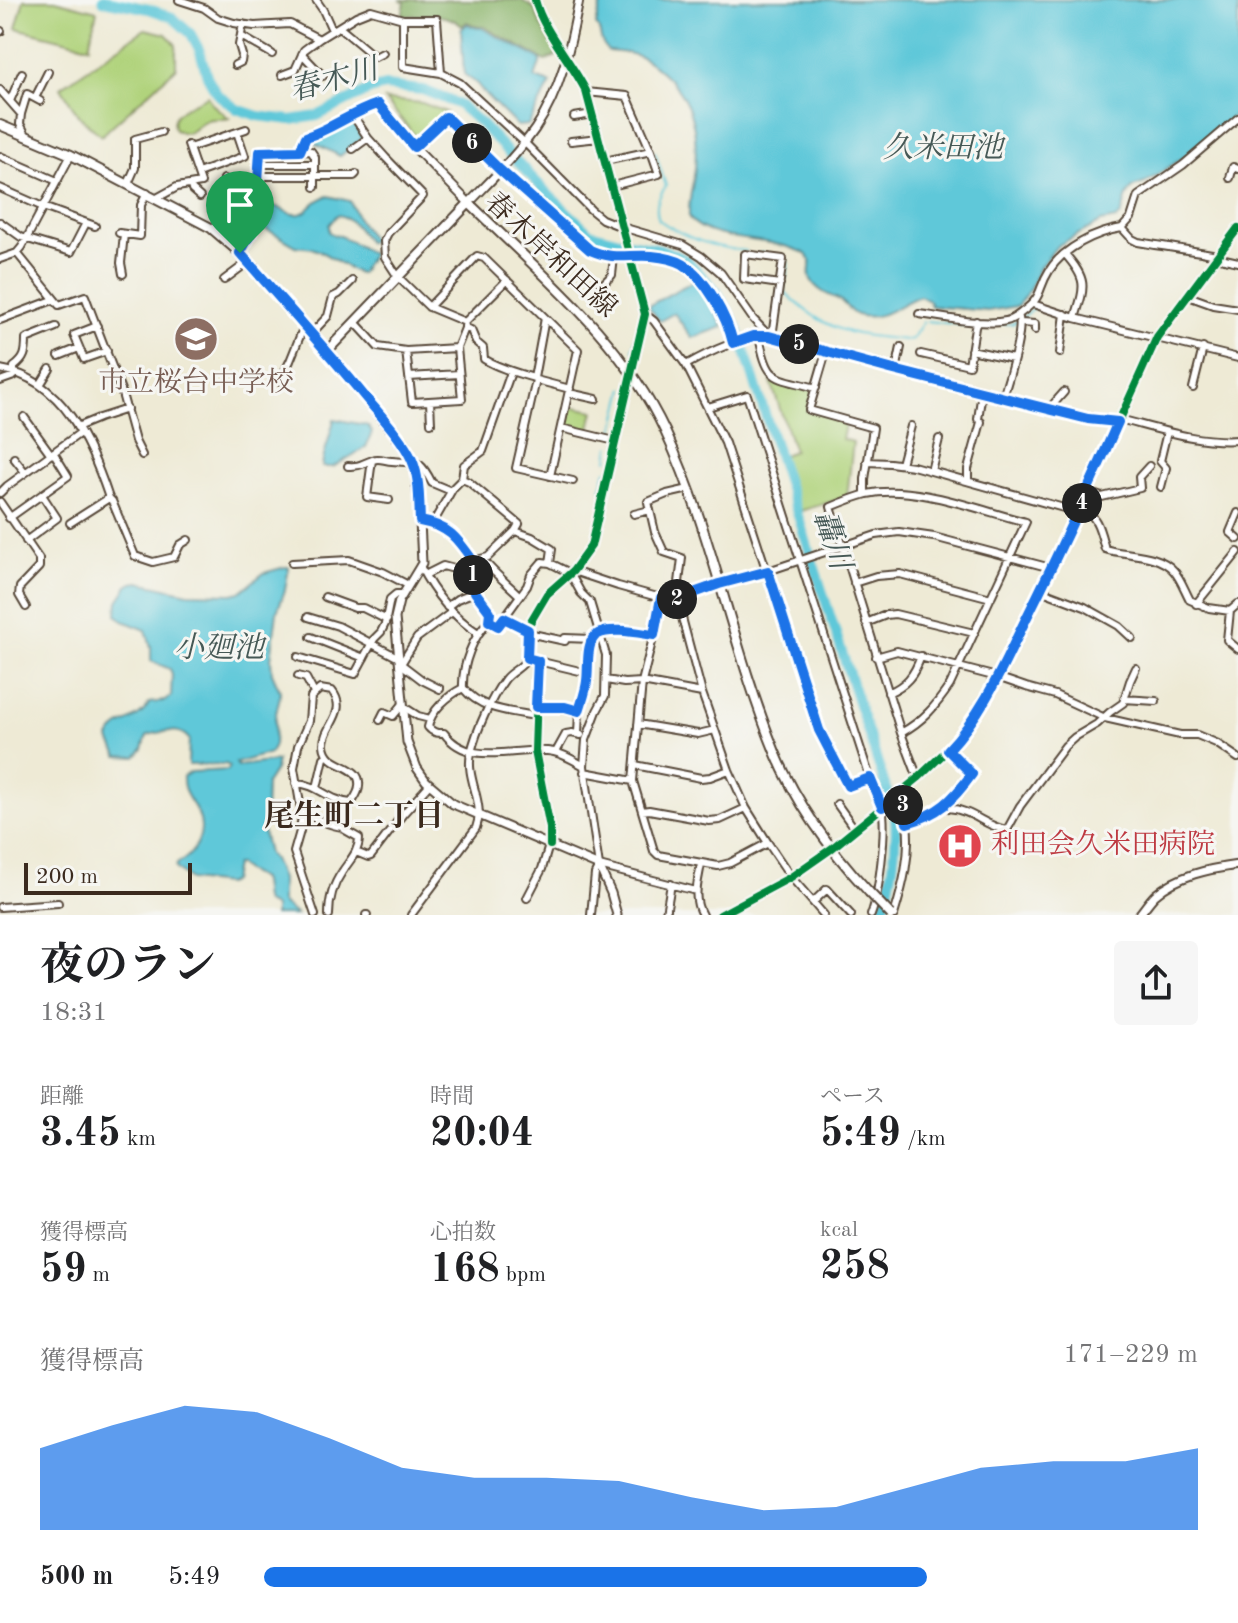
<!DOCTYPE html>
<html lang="ja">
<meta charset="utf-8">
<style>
body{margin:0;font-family:"Old Standard TT","Noto Serif JP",serif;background:#f6f6f6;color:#202124;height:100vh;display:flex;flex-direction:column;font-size:30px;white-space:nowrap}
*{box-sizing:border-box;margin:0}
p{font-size:26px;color:#757577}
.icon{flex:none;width:44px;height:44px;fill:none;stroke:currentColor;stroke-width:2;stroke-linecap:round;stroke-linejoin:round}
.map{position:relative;height:915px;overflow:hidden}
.sheet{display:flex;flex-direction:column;background:#fff;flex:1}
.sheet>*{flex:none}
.scale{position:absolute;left:24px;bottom:20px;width:168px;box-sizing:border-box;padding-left:8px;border:4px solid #3b2a1e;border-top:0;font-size:22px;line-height:28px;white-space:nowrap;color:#3b2a1e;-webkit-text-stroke:6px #f6f6f2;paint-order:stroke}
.pin{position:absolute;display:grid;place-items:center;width:68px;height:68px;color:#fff;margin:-82px -34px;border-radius:50% 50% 50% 0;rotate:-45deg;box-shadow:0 0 8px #0007}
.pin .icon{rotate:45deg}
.km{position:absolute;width:40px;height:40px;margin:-20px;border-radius:50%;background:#222;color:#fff;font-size:22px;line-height:40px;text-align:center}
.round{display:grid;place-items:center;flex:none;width:84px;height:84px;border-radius:8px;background:#f6f6f6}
.headline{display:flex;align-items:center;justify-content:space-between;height:136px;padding:0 40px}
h1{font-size:44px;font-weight:700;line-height:60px}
.metrics{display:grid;grid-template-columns:repeat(3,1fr);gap:12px;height:136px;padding:8px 40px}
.metrics div{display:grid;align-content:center}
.metrics b{font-size:40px;font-weight:700}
.metrics small{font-size:22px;font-weight:400}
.metrics p{font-size:22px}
.chart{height:224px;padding:16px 40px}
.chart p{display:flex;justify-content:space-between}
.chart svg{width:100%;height:144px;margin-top:8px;fill:#1a73e8;opacity:.7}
ul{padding:0 40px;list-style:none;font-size:26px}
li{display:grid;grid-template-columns:128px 96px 1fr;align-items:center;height:60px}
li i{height:20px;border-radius:10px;background:#1a73e8}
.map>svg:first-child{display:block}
.green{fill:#b0d37c;stroke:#767e4d;stroke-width:2}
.forest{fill:#8cb56c;stroke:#647045;stroke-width:2}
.water{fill:#5ec8d9;stroke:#4c797c;stroke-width:2}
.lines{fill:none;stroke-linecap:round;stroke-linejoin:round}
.stream{stroke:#5ec8d9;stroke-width:2}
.river{stroke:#5ec8d9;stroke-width:10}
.minor-casing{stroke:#564739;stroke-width:10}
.tertiary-casing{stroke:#564739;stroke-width:11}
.secondary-casing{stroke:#564739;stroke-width:12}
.minor{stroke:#fff;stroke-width:6}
.tertiary{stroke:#fff;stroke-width:7}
.secondary{stroke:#fff;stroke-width:8}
.secondary-bridge-casing{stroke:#564739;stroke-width:12;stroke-linecap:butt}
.secondary-bridge{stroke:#fff;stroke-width:8}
.cycleway-casing{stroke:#f6f6f2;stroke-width:13}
.cycleway{stroke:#00873e;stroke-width:8}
.route-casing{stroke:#fff;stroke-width:16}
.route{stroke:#1a73e8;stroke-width:10}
.labels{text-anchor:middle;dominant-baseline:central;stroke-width:6;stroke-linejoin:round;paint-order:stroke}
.street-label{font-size:28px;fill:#3b2a1e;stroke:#f6f6f2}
.education-label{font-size:28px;fill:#785e54;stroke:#f6f6f2}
.health-label{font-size:28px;fill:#be3a42;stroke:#f6f6f2;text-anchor:start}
.water-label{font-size:30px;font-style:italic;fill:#465956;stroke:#f6f6f2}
.neighbourhood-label{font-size:30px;font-weight:bold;fill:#3b2a1e;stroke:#f6f6f2}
</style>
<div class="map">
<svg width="1238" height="915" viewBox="0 0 1238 915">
<rect width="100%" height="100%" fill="#f6f6f2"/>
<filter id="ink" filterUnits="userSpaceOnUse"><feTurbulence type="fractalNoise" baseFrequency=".0125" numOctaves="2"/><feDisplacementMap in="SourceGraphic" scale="16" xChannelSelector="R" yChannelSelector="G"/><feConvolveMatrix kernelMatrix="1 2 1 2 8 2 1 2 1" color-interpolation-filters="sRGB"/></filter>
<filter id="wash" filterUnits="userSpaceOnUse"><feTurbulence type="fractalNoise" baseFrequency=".006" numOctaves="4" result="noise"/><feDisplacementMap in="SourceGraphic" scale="32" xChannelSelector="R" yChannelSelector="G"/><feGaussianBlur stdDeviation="1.8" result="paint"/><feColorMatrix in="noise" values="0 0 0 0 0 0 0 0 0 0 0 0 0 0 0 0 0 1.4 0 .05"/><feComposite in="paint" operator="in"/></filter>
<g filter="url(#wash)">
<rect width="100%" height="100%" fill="#eeead5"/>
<path class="green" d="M 24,0 L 55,0 L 97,11 L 89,46 L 16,28 Z
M 145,29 L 166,34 L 176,45 L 176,68 L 101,136 L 78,115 L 61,87 Z
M 207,96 L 212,104 L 229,118 C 223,120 214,118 207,120 C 193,126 194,138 175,130 C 166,111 194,104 207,96 Z
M 385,100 L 422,103 L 446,112 L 416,137 Z
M 771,382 L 815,391 L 807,411 L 846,420 L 842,439 L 853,442 L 847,497 L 797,512 L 780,456 L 794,451 Z
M 569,406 L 594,411 L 589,432 L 567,427 L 565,423 Z"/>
<path class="forest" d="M 400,0 L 521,0 L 535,9 L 540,23 L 558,55 L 545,61 C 526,48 503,39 483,26 L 478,27 L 467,22 L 462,26 C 446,11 423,16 402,16 L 405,2 Z"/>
<path class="water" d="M 602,0 L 1238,0 L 1238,111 L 1211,139 L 1145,183 L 1133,187 L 1127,196 L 1121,215 L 1116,219 L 1101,222 L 1057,246 L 1040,267 L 1029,290 L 1017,306 L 988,311 L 931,306 L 929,301 L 920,296 C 897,304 884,322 857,315 C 848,312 846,303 838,299 C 828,295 814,289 810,277 C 808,269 814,260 806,254 C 803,251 798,251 794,249 C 764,236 712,244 689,218 C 688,201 693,185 695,169 C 698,134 693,102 668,78 C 645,56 639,53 608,51 C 597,40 603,32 596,25 Z
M 467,24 L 477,28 L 482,28 C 501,40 522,48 541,60 L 535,78 L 551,83 L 528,125 L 517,126 L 484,93 L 477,84 L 464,74 L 461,30 Z
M 348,121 L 352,121 L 363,138 L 340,156 L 312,142 C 319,133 337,128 348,121 Z
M 328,196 L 350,201 L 358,219 L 373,241 L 368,242 C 359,231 351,216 337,215 L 329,225 L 329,232 L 334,235 L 341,236 L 372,254 L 360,274 C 344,268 331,255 314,249 C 308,246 301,248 296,246 C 284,240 274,231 261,228 L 259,225 L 262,208 C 280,200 284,217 300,214 C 311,212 312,200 328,196 Z
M 695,280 L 712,304 L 723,327 L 692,338 L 674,313 L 660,321 L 648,306 Z
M 334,419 L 365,425 L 368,426 L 372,432 L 366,447 L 333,467 L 322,467 C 324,450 331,435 334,419 Z
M 285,567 L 289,567 L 285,590 L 277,612 L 271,659 L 272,673 L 280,691 L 280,696 L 275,718 L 274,745 L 270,753 L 236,763 L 238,766 L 277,761 L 275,770 L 266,784 L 265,820 L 262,827 L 268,854 L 273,859 L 281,879 L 281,902 L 296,915 L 274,915 L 274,907 L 265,903 C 262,895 264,887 261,879 L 244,870 L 239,865 L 235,865 L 232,881 L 226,884 L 190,880 L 176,868 L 177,864 C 194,855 207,834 198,814 C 192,801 182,793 183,777 L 191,772 L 228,770 L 230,766 L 225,764 L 188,765 L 189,739 C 179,726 162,732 148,735 L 146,738 L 143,749 L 136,757 L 118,756 L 109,738 C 117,720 140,723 149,703 L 165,701 L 171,696 L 172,674 L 170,669 L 151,661 L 151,647 L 146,630 L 123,621 L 117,615 L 118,601 L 128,586 L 133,583 L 139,582 L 188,593 L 232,594 L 240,592 L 264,573 Z"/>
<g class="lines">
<path class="stream" d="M 655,152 L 666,186 C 658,197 654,207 659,220 C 685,238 715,248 746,251
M 623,154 L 645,148
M 760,253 L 781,257
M 787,260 C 791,270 782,280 784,291 C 826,333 851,335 907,340 L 912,339 L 923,322
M 1022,318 L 1034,308
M 927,321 L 972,326
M 1001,324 L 1011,324 L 1018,321
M 633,349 L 640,323
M 614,430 L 624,388
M 608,460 L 610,446
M 601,488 L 606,470"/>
<path class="river" d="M 103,0 L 149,9 L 172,17 L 191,34 L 200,51 L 207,76 L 217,94 L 237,109 L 258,116 L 291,120 L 317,116 L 370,90 L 385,86 L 423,90 L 458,104 L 480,123 L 550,196 L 590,233 L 623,242 L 661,249 L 687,260 L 717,292 L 737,327 L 895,816 C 898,851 891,882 882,915"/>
</g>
</g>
<g filter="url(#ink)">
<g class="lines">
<g class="minor-casing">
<path id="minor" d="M 179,0 L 204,8 L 218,18 L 234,23 L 254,26 L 290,24 L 319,39 L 356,16 L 371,10 L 403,19 L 437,19 L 441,73
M 316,0 L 323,10 L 332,30
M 535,0 C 543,31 571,61 586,91 L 645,314 L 591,546 L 573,571 L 547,594 L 528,626 L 527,658 L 538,661 L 535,751 L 550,828 L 550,845
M 403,19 L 403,67 L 441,73 L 460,83 L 525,143 L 591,210 L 602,219 L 622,227 L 683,245 L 701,256 L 721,273 L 753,319 L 769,336 L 890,369 L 1088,419 L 1118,422
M 339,27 L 375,57 L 383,53
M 0,32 L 1,31
M 241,36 L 272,54
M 302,54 L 323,76
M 235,65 L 241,62 L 242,55 L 239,45 L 243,24
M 282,75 L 295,70 L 304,50 L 319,39
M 0,90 L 21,114
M 586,92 L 627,96 L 651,151
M 35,98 L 48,72
M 10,101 L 22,73
M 378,104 L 361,109 L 352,114 L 368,138 L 386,158 L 423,196 L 388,233 L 384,241 L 385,257 L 398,277 L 429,307 L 465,322 L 507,280
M 574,117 L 593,114
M 26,135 L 20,124 L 21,114 L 27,94 L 40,101
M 571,141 L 599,138
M 414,147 L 446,117 L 500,170 L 579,242 C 595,253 611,259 631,258 C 639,257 647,255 655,257 C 663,258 672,259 680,262 C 705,274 727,317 733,343
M 189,148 L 246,129
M 353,149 L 368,138
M 300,151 L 306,137 L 330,128 L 352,114
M 0,156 L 57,181
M 605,161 L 651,151 L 659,174 L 612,186
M 258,164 L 315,164
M 198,173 L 245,156 L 237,132
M 258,176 L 354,176 L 356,174
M 1230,178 L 1233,167 L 1238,169
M 224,179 L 257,195
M 128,184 L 135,168 L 135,139 L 161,132
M 191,185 L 192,190 L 200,197
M 0,188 L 43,207 L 95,226
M 157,198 L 177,187 L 201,183 L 188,145
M 216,211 L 237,218 L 253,220
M 0,222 L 21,237 L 71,252 L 86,223
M 1122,228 L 1132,239 L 1138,242 C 1165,247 1191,250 1218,255
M 119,233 L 140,236 L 141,205 L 147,193
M 17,253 L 59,305 L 85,296 L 121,390 L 135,441 L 142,455
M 240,253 L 251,233 L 257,195 L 260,152 L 311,151 L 315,157 L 315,187
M 1065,254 C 1088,280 1085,286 1075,318
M 1216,257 L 1238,262
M 0,259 L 17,253 L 22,247 L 71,155
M 123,274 L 121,263 L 124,234
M 224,280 L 248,262
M 598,289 L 612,275 L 614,257
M 1188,296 L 1213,305 L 1238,309
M 1033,304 L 1075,318 L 1238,358
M 429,307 L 477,256 L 484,258 L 578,350 L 550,476
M 645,314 L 654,321 L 686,365 L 725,443 L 808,698 C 819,729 832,757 848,786 L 870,778
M 919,314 C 943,317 983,326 1006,321 C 1012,320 1018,315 1022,312 C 1044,296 1037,290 1049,271 C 1063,248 1096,232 1122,228 L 1131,218 L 1138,196 L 1183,165 L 1238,118
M 0,320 L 53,300
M 355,322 L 378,347 L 406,351 L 457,348 L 465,328
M 1021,323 L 1035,324 L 1035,330
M 97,326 L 74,335 L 84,359 L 107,351
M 465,326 L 465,328 L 471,330 L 476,342 L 483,348 L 484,359 C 498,368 517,373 534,378 L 536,380
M 311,334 L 328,316 L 333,297 L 339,294 L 352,281
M 759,336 C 768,383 773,376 816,388
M 772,337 L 783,259 L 745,254 L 744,279 L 780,284
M 971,350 L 1013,359
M 406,351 L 412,402 L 462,399 L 457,348
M 826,352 L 809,410 L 873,428 L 865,479 L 865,494
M 1060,353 L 1065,314
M 921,354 L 969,365 L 976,321
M 59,356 L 79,348
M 686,365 C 711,351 740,337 769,336
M 0,369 C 63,379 91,444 109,498 L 112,501 L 135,556 L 153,562 L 174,557 L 180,545 L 188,540
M 896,371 L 901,347
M 409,377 L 459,374
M 534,378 L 545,318
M 0,381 L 14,376 L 14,367 C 25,359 26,353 26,339 L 56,327
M 280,381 L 290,361 L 304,326
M 40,385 L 50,369
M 1193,388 L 1203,348
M 570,389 L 536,380 L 516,468 L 573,481
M 569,393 L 596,399
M 1003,397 C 1008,380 1025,329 1018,315
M 430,401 L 431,423
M 708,407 L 747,395 L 870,778 C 874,787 880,798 882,807 C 887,830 879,894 871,915
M 1049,409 L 1064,392
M 978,419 L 982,392
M 1119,419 C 1158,429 1198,443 1238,440
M 77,427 L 99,418 L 127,409
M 561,428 L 615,441
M 14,458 L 25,472
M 372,460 L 367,497 L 389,500
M 867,462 L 890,463 L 913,466 L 1078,512
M 901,464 L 911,426
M 348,466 C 361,467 362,463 373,460 C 379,457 385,461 392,461 C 418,464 419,457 432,483 L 451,491
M 931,471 L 939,439
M 968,481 L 968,469 L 981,422
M 1161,487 L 1166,468 L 1160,461 L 1167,432
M 689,489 L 667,494 L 648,502 L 655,532 L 664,552 L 682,558 L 677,599 L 702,693 L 729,770 L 746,808 L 768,843 L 791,877 L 824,915
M 1087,492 L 1102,497 L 1140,488 L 1139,477 L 1149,466
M 0,493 L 7,486 L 80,433
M 0,502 L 39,559 L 39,567 L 20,587 L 19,595 L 26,607
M 1081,507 C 1098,516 1100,531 1105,549 C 1126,556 1158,552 1174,571 C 1181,579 1185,591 1190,600 L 1209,608 L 1230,611
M 1238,513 L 1230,532 L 1238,539
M 634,514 L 650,510
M 9,518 L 68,476 L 55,455 L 50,453 L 24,417
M 420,521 C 449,526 457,538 473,561
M 70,523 L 109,498
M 433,523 L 453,488 L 462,479 L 464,465 L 483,451 L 511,372
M 515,531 L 532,537 L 552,549 L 550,563
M 26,541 L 57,518 L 42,495
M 483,559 C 491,571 508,584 520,596
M 292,563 L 349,560 L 383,572 L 408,585
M 468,564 L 475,579 L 475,592
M 420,566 C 434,594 452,616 478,633
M 573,571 L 618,586 L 661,598 L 677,599 L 719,584 L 768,571 L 876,535 L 899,532 L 934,537 L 1051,568
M 425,575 L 443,566 L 454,569 L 473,561 L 488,557 L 515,531 L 519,524 L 469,482 L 462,479
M 854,583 L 876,576 L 900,574 L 991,598
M 1040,590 L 1085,607 L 1119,626 L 1132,638
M 325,597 L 355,608 L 363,608 L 387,620
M 661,598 L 661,606 L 642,682 L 633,781 L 654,851 L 658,855 L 718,866 L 730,863 L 768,843
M 1196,604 L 1238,552
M 1238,604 L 1230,611 L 1227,640 L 1238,649
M 447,607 L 457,599 L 475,592 L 490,612 L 489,621
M 308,617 L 338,626 L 399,658
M 504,618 L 498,626 L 489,621 C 473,636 462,665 463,688 C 481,710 509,711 535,716
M 866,623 L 886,615 L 895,614 L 974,633
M 528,630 L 504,618 L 527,586 L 531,575 L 542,562 L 550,563 L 570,573 L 581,593 L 590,602 L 606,655 L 605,696 L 597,711 L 586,740 L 584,766
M 528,633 L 565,641 L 565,638 L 592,639 C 608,625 635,632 654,635
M 311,637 L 364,658
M 298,657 L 355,674 L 374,639 L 381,632 L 385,624 L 390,599 L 396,594 L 403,594
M 876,657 L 897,651 L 997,677 L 1026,687 L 1055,695 L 1105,718 L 1180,735 L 1197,735 L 1216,743 L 1238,758
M 538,661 L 588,673
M 399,664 L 401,664 L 417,638 L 452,612
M 401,664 L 422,680 L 440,689
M 298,676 L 306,678 L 314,693
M 606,680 L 624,683 L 642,682 L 702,693
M 463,688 C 449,695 431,710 428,727 C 433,733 437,733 444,733 C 470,769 519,745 554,752 C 564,754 575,761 584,766 L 599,866 L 595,874 L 591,915
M 888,693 C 906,685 914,676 921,656
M 1124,699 L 1156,701
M 404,707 L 418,716 L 430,719
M 536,707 L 565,707 L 579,711
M 380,720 L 384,712 L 393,716 L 403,704
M 638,724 L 698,734 L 715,730
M 901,733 C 923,721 936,706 950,685 L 1026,522 C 979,510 914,484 867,494 C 855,497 843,502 831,507 L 901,733 L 918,778
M 578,734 L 579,711 L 588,680 L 589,650 L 592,639
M 556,752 L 566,734 L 572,733 L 581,735
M 635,765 L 701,778 L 710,777 L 729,770
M 584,772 L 633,781
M 296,783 C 318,784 328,801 351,803
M 317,788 L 324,758 L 327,756
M 837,804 L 854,828
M 946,805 L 948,808 C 973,810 986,827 1007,830 L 1020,806 L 1065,746 L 1075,737 L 1097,724 L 1110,712 L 1123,703 L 1130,681 L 1136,668
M 642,811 L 649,810 L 709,821 L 720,820 L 746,808
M 302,815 C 316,817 329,826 343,827 L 345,830 L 359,838 C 359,852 349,861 342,872 C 333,885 329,900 329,915
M 907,823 C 939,814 953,800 972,774 L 948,750
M 356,852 L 368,857 L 371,856 L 403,814 L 429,785
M 701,864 C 698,882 692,898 702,915
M 599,866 L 696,891
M 527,898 L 542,869 L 549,845
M 813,902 L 827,889 L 851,915
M 0,907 L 58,903
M 666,913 L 671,884
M 315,915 L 294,852 L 300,831 L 302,815 L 294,768 L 298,746 L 309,721 L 311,697 L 320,689 L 332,691 C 349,712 323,726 324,745 C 326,769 362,763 359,786 C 359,795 351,801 348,809 C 346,815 347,821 343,827
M 366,915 L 367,915
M 411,915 L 476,828 C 486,803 465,779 471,753 C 476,731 491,698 505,679 C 512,670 523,668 527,658
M 720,915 L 791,877 L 831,849 L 918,778 L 963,735 L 988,697 L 1078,512 L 1157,337 L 1238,228
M 894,915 C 903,886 911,854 907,824 C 906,813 902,802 901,792"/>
</g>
<g class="tertiary-casing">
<path id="tertiary" d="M 378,104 L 414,147 L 469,203 C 492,179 516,156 535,129 C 561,91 571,44 579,0
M 327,351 L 392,431 L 412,460 L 415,470 L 420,521 L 422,563 L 399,601 L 395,618 L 407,742 L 417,768 L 426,781 L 453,804 L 599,866 L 611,893 L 617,915
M 1139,915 C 1144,909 1149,901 1155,895 C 1178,875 1209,869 1238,865"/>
</g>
<g class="secondary-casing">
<path id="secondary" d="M 0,125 L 71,155 L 211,228 L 240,253 L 327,351 L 469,203 C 540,273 622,339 665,431 C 713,533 732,647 775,752 C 797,805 830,850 869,892"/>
</g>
<use href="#minor" class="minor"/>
<use href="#tertiary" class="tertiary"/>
<use href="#secondary" class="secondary"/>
<g class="secondary-bridge-casing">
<path id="secondary-bridge" d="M 869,892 L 891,915"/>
</g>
<use href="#secondary-bridge" class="secondary-bridge"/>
<g class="cycleway-casing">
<path id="cycleway" d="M 535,0 C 543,31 571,61 586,91 L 645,314 L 591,546 L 573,571 L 547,594 L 528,626 L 527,658 L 538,661 L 535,751 L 550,828 L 550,845
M 720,915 L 791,877 L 831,849 L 918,778 L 963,735 L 988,697 L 1078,512 L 1157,337 L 1238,228"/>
</g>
<use href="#cycleway" class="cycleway"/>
</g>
</g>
<g class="lines" filter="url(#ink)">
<g class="route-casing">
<path id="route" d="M 378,104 L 414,147 L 446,117 L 500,170 L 590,250 C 616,261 627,254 652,256 C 662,257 674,259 683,264 C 706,278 727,317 733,343 L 753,336 L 769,336 L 890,369 L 1088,419 L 1118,422 C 1088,490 1057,557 1024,623 C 1002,668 983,713 948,750 L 972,774 C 953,800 939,814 907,823 L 901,792 L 882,807 L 870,778 L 848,786 L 819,730 L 768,571 L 719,584 L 677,599 L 661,598 L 654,635 C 639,633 611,627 598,634 C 585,640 589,668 587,681 C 586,691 582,701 579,711 L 565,707 L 536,707 L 538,661 L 527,658 L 528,630 L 504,618 L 498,626 L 489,621 L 490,612 L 475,592 L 475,579 L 468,564 L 473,561 C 457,538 449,526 420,521 C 419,502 420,478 412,460 C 401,436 377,412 361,392 C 321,344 281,299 240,253 L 251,233 L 257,195 L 260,152 L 300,151 L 306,137 C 332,129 352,112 378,104 Z"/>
</g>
<use href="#route" class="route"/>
</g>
<defs>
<g id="school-disc" transform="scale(2.3)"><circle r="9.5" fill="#8d6e63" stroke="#f6f6f2"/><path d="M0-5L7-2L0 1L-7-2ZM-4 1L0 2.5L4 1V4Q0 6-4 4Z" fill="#fff"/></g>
<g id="hospital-disc" transform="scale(2.3)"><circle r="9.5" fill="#e0444e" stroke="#f6f6f2"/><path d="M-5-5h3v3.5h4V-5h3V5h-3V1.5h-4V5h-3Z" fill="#fff"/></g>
</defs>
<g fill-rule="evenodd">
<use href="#school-disc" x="196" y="339"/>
<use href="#hospital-disc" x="960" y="846"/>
</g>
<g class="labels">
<g class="street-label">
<text transform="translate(550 256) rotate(43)">春木岸和田線</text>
</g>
<g class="education-label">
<text x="196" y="384">市立桜台中学校</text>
</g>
<g class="health-label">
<text x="991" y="846">利田会久米田病院</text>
</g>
<g class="water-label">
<text transform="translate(334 81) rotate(-15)">春木川</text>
<text x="943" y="149">久米田池</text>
<text transform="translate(831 540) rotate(72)">轟川</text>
<text x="219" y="649">小廻池</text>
</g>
<g class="neighbourhood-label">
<text x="354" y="817">尾生町二丁目</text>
</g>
</g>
</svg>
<div class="scale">200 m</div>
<div class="pin" style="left:240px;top:253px;background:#1e9e55"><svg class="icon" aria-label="arrive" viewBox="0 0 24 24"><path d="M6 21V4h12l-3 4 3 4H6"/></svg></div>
<b class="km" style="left:473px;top:575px">1</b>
<b class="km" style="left:677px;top:599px">2</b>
<b class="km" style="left:903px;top:805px">3</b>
<b class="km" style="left:1082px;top:503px">4</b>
<b class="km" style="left:799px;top:344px">5</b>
<b class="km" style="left:472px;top:143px">6</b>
</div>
<section class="sheet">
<div class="headline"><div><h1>夜のラン</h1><p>18:31</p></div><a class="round"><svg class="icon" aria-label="share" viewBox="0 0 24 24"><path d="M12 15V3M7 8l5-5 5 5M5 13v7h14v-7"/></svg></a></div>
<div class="metrics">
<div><p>距離</p><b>3.45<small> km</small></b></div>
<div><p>時間</p><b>20:04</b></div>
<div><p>ペース</p><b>5:49<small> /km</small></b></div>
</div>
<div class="metrics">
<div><p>獲得標高</p><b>59<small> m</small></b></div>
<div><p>心拍数</p><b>168<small> bpm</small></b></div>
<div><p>kcal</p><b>258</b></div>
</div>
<div class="chart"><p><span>獲得標高</span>171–229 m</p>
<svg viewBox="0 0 160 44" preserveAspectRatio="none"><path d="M0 44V19L10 12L20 6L30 8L40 16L50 25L60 28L70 28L80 29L90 34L100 38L110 37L120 31L130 25L140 23L150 23L160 19V44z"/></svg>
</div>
<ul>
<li><b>500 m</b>5:49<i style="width:71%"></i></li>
</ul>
</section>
